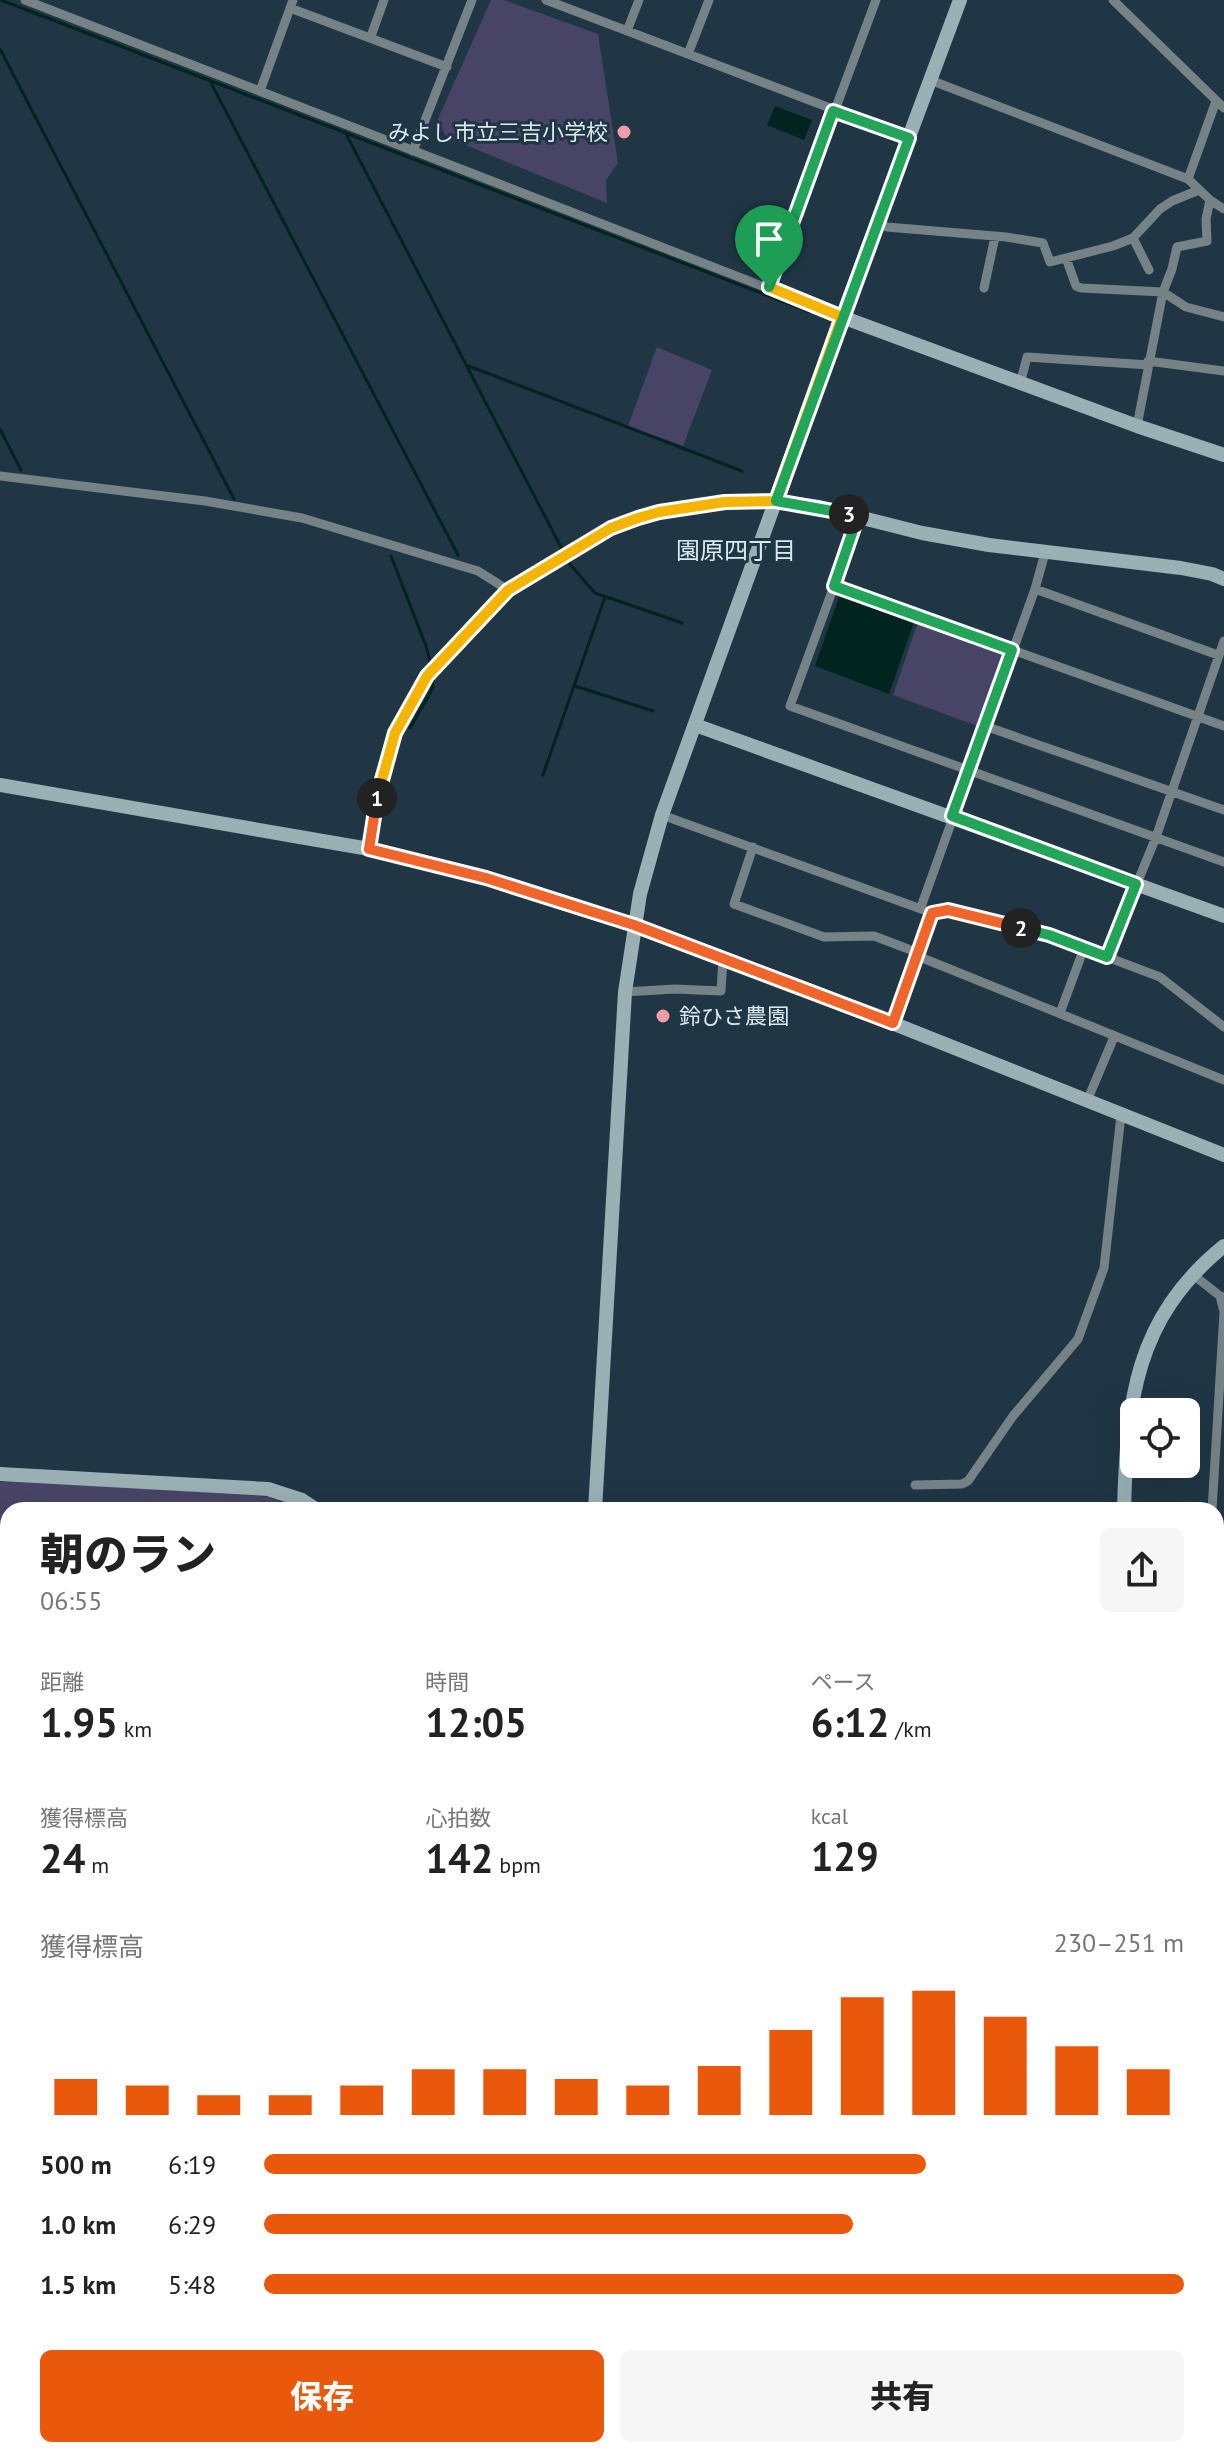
<!DOCTYPE html>
<html lang="ja">
<meta charset="utf-8">
<style>
body{margin:0;font-family:"PT Sans","Noto Sans JP",sans-serif;background:#f6f6f6;color:#222;height:100vh;display:flex;flex-direction:column;font-size:30px;white-space:nowrap}
*{box-sizing:border-box;margin:0}
p{font-size:26px;color:#767676}
.icon{flex:none;width:44px;height:44px;fill:none;stroke:currentColor;stroke-width:2;stroke-linecap:round;stroke-linejoin:round}
.map{position:relative;flex:1;overflow:hidden}
.drawer{position:absolute;left:0px;top:1502px;width:1224px;height:956px;display:flex;flex-direction:column;background:#fff;border-radius:24px 24px 0 0;box-shadow:0 8px 32px #0002}
.drawer>*{flex:none}
.tools{position:absolute;left:1120px;top:1398px;display:grid;gap:16px}
.tools a{display:grid;place-items:center;width:80px;height:80px;border-radius:12px;background:#fff;box-shadow:0 8px 32px #0002;font-size:40px}
.pin{position:absolute;display:grid;place-items:center;width:68px;height:68px;color:#fff;margin:-82px -34px;border-radius:50% 50% 50% 0;rotate:-45deg;box-shadow:0 0 8px #0007}
.pin .icon{rotate:45deg}
.km{position:absolute;width:40px;height:40px;margin:-20px;border-radius:50%;background:#222;color:#fff;font-size:22px;line-height:40px;text-align:center}
.round{display:grid;place-items:center;flex:none;width:84px;height:84px;border-radius:12px;background:#f6f6f6}
.overview{display:flex;align-items:center;justify-content:space-between;height:136px;padding:0 40px}
h1{font-size:44px;font-weight:800;line-height:60px}
.stats{display:grid;grid-template-columns:repeat(3,1fr);gap:12px;height:136px;padding:8px 40px}
.stats div{display:grid;align-content:center}
.stats b{font-size:40px;font-weight:800}
.stats small{font-size:22px;font-weight:400}
.stats p{font-size:22px}
.chart{height:224px;padding:16px 40px}
.chart p{display:flex;justify-content:space-between}
.chart svg{width:100%;height:144px;margin-top:8px;stroke:#ea580c;stroke-width:6}
.action{display:flex;gap:16px;margin-top:auto;padding:16px 40px}
.action a{flex:1;height:92px;border-radius:12px;background:#ea580c;color:#fff;font-size:32px;font-weight:800;line-height:92px;text-align:center}
.action a+a{background:#f6f6f6;color:#222}
ul{padding:0 40px;list-style:none;font-size:26px}
li{display:grid;grid-template-columns:128px 96px 1fr;align-items:center;height:60px}
li i{height:20px;border-radius:10px;background:#ea580c}
.map>svg:first-child{display:block}
.green{fill:#484465}
.water{fill:#00241f}
.lines{fill:none;stroke-linecap:round;stroke-linejoin:round}
.stream{stroke:#00241f;stroke-width:3}
.street{stroke:#758386;stroke-width:9}
.secondary{stroke:#9ab0b4;stroke-width:14}
.split-1-casing{stroke:#fff;stroke-width:16}
.split-2-casing{stroke:#fff;stroke-width:16}
.split-3-casing{stroke:#fff;stroke-width:16}
.split-4-casing{stroke:#fff;stroke-width:16}
.split-1{stroke:#f5b400;stroke-width:10}
.split-2{stroke:#f0652b;stroke-width:10}
.split-3{stroke:#22a559;stroke-width:10}
.split-4{stroke:#22a559;stroke-width:10}
.poi-dot{fill:#f39aa7;stroke:#203644;stroke-width:3}
.labels{text-anchor:middle;dominant-baseline:central;stroke-width:6;stroke-linejoin:round;paint-order:stroke}
.poi-label{font-size:22px;fill:#dbe9f1;stroke:#203644;text-anchor:end}
.neighbourhood-label{font-size:24px;fill:#dbe9f1;stroke:#203644}
</style>
<div class="map">
<svg width="1224" height="2458" viewBox="0 0 1224 2458">
<rect width="100%" height="100%" fill="#203644"/>
<path class="green" d="M 491,0 L 504,0 L 598,34 L 618,163 L 606,180 L 607,203 L 446,137 L 438,119 Z
M 657,347 L 712,370 L 683,446 L 628,426 Z
M 918,622 L 1004,653 L 977,726 L 893,695 Z
M 18,1481 L 250,1495 L 269,1497 L 300,1510 L 8,1510 L 8,1531 L 0,1533 L 0,1482 Z"/>
<path class="water" d="M 775,106 L 812,120 L 804,140 L 767,125 Z
M 840,594 L 914,622 L 889,694 L 815,666 Z"/>
<g class="lines">
<path class="stream" d="M 1,0 L 810,312
M 0,49 L 234,499
M 210,81 L 458,555
M 345,132 L 563,551
M 466,365 L 742,471
M 0,429 L 21,470
M 391,556 L 426,646 L 431,665
M 568,562 L 595,593 L 682,623
M 575,686 L 653,711
M 410,728 L 433,688 L 432,680
M 543,775 L 605,597"/>
<path class="street" d="M 25,0 L 842,317
M 546,0 L 909,138
M 1113,0 L 1224,108
M 290,8 L 447,67
M 627,31 L 639,0
M 371,36 L 384,0
M 688,54 L 709,0
M 930,80 L 1188,179 L 1210,200 L 1224,209
M 260,91 L 293,0
M 413,151 L 472,0
M 1188,179 L 1216,101
M 878,223 L 887,227 L 1006,237 L 1043,243 L 1050,262 L 1113,246 L 1133,238 L 1160,209 L 1172,201 L 1199,190
M 1133,238 L 1149,270
M 1066,258 L 1076,286 L 1081,288 L 1163,292 L 1186,307 L 1224,317
M 769,287 L 876,0
M 984,288 L 995,237
M 1148,361 L 1224,371
M 1020,384 L 1027,357 L 1149,365
M 1137,426 L 1163,292 L 1172,269 L 1177,247 L 1207,241 L 1206,219 L 1210,200
M 0,476 L 205,501 L 302,518 L 478,571 L 508,590
M 858,516 L 834,586 L 1224,726
M 834,586 L 790,706 L 1224,862
M 1035,589 L 1218,655
M 985,726 L 1224,810
M 662,815 L 932,913 L 948,910 L 1049,935 L 1160,977 L 1224,1027
M 753,847 L 734,904 L 824,937 L 874,936 L 916,952
M 921,907 L 1035,589 L 1045,553
M 915,955 L 1224,1080
M 1107,957 L 1156,837 L 1224,641
M 625,992 L 675,989 L 721,991 L 723,959
M 1060,1013 L 1084,948
M 893,1023 L 932,913
M 1087,1101 L 1114,1037
M 1192,1274 L 1220,1296
M 915,1485 L 962,1484 L 968,1481 L 1013,1416 L 1078,1339 L 1104,1268 L 1121,1115
M 1212,1510 L 1224,1312 L 1220,1296 L 1224,1297
M 1216,1532 L 1224,1533
M 1199,2450 L 1221,2458"/>
<path class="secondary" d="M 842,317 L 1137,426 L 1224,455
M 695,725 L 1224,916
M 0,785 L 369,849 L 486,878 L 634,925 L 814,992 L 1224,1155
M 369,849 L 379,786 L 395,733 L 427,676 L 508,590 L 611,528 L 638,518 L 659,512 L 725,502 L 776,501 L 819,507 L 922,533 L 989,545 L 1181,568 L 1212,574 L 1224,579
M 0,1474 L 268,1489 L 302,1500 L 317,1510
M 595,1510 L 625,992 L 640,894 L 662,815 L 842,317 L 960,0
M 1124,1510 C 1127,1402 1134,1319 1224,1246
M 0,2004 L 8,2005
M 1216,2156 L 1224,2157
M 373,2458 L 376,2450"/>
</g>
<g class="lines">
<g class="split-1-casing">
<path id="split-1" d="M 377,798 L 395,733 L 427,676 L 508,590 L 611,528 L 638,518 L 659,512 L 725,502 L 776,501 L 842,317 L 769,287"/>
</g>
<g class="split-2-casing">
<path id="split-2" d="M 377,798 L 369,849 L 486,878 L 634,925 L 893,1023 L 932,913 L 948,910 L 1021,928"/>
</g>
<g class="split-3-casing">
<path id="split-3" d="M 849,514 L 858,516 L 834,586 L 1012,650 L 952,816 L 1136,884 L 1107,957 L 1049,935 L 1021,928"/>
</g>
<g class="split-4-casing">
<path id="split-4" d="M 769,287 L 833,111 L 909,138 L 776,501 L 849,514"/>
</g>
<use href="#split-1" class="split-1"/>
<use href="#split-2" class="split-2"/>
<use href="#split-3" class="split-3"/>
<use href="#split-4" class="split-4"/>
</g>
<g class="poi-dot">
<circle cx="624" cy="132" r="8"/>
<circle cx="663" cy="1016" r="8"/>
</g>
<g class="labels">
<g class="poi-label">
<text x="608" y="132">みよし市立三吉小学校</text>
<text x="679" y="1016" text-anchor="start">鈴ひさ農園</text>
</g>
<g class="neighbourhood-label">
<text x="736" y="550">園原四丁目</text>
</g>
</g>
</svg>
<div class="tools">
<a><svg class="icon" aria-label="locate" viewBox="0 0 24 24"><circle cx="12" cy="12" r="6"/><path d="M12 2v4M12 18v4M2 12h4M18 12h4"/></svg></a>
</div>
<div class="pin" style="left:769px;top:287px;background:#1e9e55"><svg class="icon" aria-label="arrive" viewBox="0 0 24 24"><path d="M6 21V4h12l-3 4 3 4H6"/></svg></div>
<b class="km" style="left:377px;top:798px">1</b>
<b class="km" style="left:1021px;top:928px">2</b>
<b class="km" style="left:849px;top:514px">3</b>
<section class="drawer">
<div class="overview"><div><h1>朝のラン</h1><p>06:55</p></div><a class="round"><svg class="icon" aria-label="share" viewBox="0 0 24 24"><path d="M12 15V3M7 8l5-5 5 5M5 13v7h14v-7"/></svg></a></div>
<div class="stats">
<div><p>距離</p><b>1.95<small> km</small></b></div>
<div><p>時間</p><b>12:05</b></div>
<div><p>ペース</p><b>6:12<small> /km</small></b></div>
</div>
<div class="stats">
<div><p>獲得標高</p><b>24<small> m</small></b></div>
<div><p>心拍数</p><b>142<small> bpm</small></b></div>
<div><p>kcal</p><b>129</b></div>
</div>
<div class="chart"><p><span>獲得標高</span>230–251 m</p>
<svg viewBox="0 0 160 44" preserveAspectRatio="none"><path d="M5 44V33M15 44V35M25 44V38M35 44V38M45 44V35M55 44V30M65 44V30M75 44V33M85 44V35M95 44V29M105 44V18M115 44V8M125 44V6M135 44V14M145 44V23M155 44V30"/></svg>
</div>
<ul>
<li><b>500 m</b>6:19<i style="width:72%"></i></li>
<li><b>1.0 km</b>6:29<i style="width:64%"></i></li>
<li><b>1.5 km</b>5:48<i style="width:100%"></i></li>
</ul>
<div class="action"><a>保存</a><a>共有</a></div>
</section>
</div>
